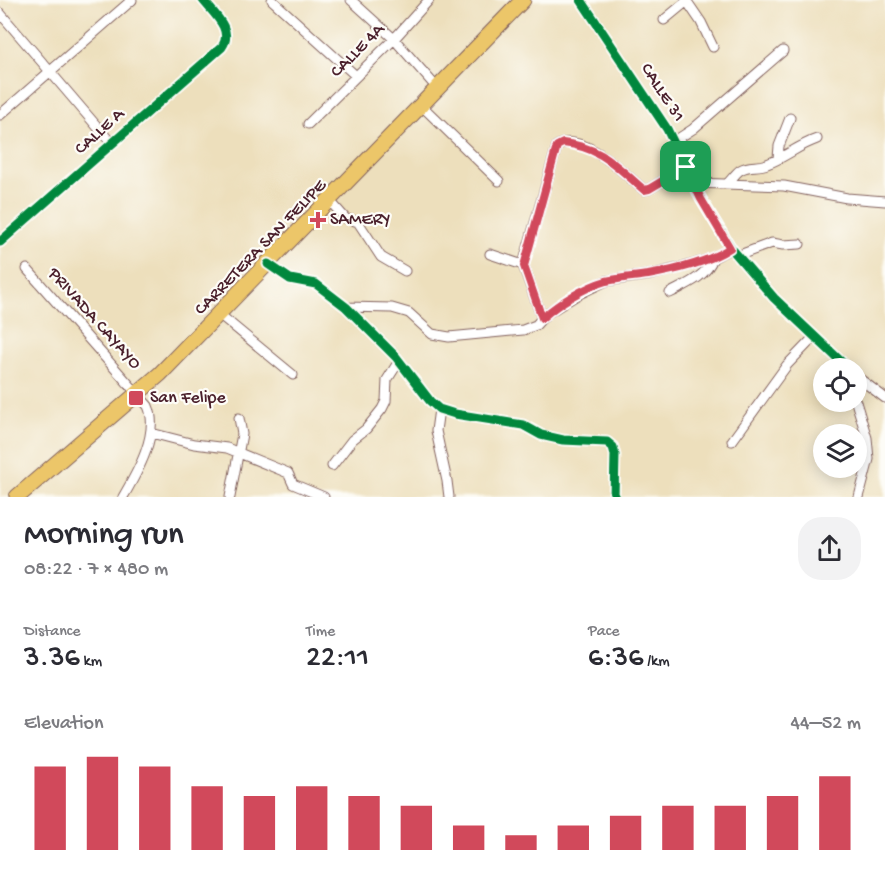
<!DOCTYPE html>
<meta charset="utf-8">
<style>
body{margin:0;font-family:"Gochi Hand",sans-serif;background:#f2f2f3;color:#2b2b33;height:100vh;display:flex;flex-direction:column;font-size:22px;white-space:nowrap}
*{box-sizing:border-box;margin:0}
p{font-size:20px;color:#7c7c81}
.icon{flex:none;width:33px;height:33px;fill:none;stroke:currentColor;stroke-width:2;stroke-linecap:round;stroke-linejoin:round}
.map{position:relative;height:497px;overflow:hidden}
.drawer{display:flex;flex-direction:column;background:#fff;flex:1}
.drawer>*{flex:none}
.controls{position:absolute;left:813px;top:358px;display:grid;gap:12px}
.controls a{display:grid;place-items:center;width:54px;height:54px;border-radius:50%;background:#fff;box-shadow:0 3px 15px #0003;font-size:30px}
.pin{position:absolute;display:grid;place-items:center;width:51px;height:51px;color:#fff;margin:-26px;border-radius:12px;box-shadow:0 3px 9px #0006}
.round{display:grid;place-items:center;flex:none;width:63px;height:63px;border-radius:24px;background:#f2f2f3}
.summary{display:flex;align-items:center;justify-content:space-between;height:102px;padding:0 24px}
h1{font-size:33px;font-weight:600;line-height:45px}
.stats{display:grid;grid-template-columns:repeat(3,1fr);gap:9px;height:102px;padding:6px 24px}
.stats div{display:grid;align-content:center}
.stats b{font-size:30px;font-weight:600}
.stats small{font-size:16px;font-weight:400}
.stats p{font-size:16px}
.chart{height:168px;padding:12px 24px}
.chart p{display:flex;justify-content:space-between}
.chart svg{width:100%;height:108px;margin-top:6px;stroke:#d1495b;stroke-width:6}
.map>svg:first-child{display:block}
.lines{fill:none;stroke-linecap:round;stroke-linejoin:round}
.minor-casing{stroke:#83625e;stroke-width:11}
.primary-casing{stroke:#83625e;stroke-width:17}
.minor{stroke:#fff;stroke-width:9}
.primary{stroke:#ecc669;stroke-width:15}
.cycleway-casing{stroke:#fdfcf7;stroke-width:13}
.cycleway{stroke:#00873e;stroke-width:9}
.route-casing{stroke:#fff;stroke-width:12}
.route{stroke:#d1495b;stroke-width:8}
.poi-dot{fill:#d1495b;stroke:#fdfcf7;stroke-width:2}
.labels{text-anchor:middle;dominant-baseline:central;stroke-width:4.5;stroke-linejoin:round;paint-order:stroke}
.street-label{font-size:18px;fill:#4a1f2b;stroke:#fdfcf7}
.poi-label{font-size:18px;fill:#4a1f2b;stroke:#fdfcf7;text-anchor:start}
</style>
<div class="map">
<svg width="885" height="497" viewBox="0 0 885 497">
<rect width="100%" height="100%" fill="#fdfcf7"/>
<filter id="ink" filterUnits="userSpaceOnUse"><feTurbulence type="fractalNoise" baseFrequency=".0167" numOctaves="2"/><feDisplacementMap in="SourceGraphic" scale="12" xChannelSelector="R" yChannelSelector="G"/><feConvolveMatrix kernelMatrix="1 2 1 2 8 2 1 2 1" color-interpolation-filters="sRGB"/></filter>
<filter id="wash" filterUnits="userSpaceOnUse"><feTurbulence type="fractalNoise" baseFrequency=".008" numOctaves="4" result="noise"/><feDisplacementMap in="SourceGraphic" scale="24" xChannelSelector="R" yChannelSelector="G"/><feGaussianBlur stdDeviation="1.35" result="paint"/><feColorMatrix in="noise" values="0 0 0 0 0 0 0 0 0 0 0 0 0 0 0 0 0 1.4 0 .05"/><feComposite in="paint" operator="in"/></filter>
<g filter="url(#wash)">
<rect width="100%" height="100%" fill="#eddfbc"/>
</g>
<g filter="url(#ink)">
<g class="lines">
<g class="minor-casing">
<path id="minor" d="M 272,0 L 356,76
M 351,0 L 394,39 L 438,89
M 581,0 L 667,129 L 701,199 L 731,248 L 774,298 L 849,369
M 686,0 L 701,22 L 713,47
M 0,13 L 112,144
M 664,20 L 687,1
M 422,106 L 499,181
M 0,115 L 132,0
M 308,124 L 394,39 L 429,0
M 673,142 L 693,129 L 783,51
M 778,158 L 779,146 L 790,118
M 693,183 L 784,186 L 847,198 L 885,201
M 727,184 C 731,180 735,174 740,170 C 749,164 757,168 767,164 C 784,158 799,145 817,139
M 330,201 L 345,218 L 358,222 L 381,257 L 405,271
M 0,242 L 222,47 C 234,30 214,14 203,0
M 490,254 L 523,265
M 737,256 L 772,243 L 783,245 L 800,244
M 268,264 L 290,279 L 316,284 L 346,307 L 396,357 L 430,401 L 439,409 L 455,414 L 523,425 L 541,435 L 563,440 L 607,442 L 613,447 L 615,455 L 614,497
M 27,269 L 148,406 C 160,433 137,473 123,497
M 670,293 C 687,284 706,277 713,258
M 346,307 L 392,308 L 409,313 L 432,334 L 449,337 L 523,330 L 536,325 L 546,314 L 577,295 L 606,281 L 650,275 L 694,264 L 713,258 L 731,248
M 219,314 L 293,375
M 542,318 L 523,265 L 557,146 C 582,130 626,175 644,190 L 649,189 L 686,167
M 856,376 L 885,398
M 856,402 L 867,438 L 869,459 L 859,497
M 439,409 L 436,431 L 447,481 L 449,497
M 151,433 L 194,444 L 227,448 L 288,473 L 293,484 L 324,497
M 732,441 L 787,365 L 814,337
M 332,466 L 352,440 L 366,429 L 382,409 L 386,401 L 387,380 L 399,361
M 230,497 L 242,434 L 239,418"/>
</g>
<g class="primary-casing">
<path id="primary" d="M 17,497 L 160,374 L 523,0"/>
</g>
<use href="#minor" class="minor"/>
<use href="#primary" class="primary"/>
<g class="cycleway-casing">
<path id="cycleway" d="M 581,0 L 667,129 L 701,199 L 731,248 L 774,298 L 849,369
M 0,242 L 222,47 C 234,30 214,14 203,0
M 268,264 L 290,279 L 316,284 L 346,307 L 396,357 L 430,401 L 439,409 L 455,414 L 523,425 L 541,435 L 563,440 L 607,442 L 613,447 L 615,455 L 614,497"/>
</g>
<use href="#cycleway" class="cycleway"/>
</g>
</g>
<g class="lines" filter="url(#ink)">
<g class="route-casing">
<path id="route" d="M 563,143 C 601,147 616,166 644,190 L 649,189 L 686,167 L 701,199 L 730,248 C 707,263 676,270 648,275 C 634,277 620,278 606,281 C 585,287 559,303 542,318 L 524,266 L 557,146 Z"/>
</g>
<use href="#route" class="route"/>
</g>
<g class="poi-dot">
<path d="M315 211h6v6h6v6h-6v6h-6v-6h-6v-6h6z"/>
<rect x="128" y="390" width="16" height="16" rx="3"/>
</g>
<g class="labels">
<g class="street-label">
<text transform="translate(358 51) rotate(-45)">CALLE 4A</text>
<text transform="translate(662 93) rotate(57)">CALLE 31</text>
<text transform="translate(100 132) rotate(-42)">CALLE A</text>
<text transform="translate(261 248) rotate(-46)">CARRETERA SAN FELIPE</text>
<text transform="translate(94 319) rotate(48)">PRIVADA CAYAYO</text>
</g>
<g class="poi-label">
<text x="330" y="220">SAMERY</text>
<text x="150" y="398">San Felipe</text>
</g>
</g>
</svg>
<div class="controls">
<a><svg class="icon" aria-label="locate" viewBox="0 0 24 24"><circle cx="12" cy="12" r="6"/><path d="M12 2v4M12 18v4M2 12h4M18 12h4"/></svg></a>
<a><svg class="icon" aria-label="layers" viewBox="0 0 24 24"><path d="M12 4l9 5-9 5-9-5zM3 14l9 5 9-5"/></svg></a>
</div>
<div class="pin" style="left:686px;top:167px;background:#1e9e55"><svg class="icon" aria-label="arrive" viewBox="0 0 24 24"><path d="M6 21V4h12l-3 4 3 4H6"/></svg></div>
</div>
<section class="drawer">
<div class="summary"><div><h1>Morning run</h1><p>08:22 · 7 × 480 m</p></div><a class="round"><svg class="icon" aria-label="share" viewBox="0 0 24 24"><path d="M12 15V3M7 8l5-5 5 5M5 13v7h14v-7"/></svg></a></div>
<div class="stats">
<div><p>Distance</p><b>3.36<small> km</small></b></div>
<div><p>Time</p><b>22:11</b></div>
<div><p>Pace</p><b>6:36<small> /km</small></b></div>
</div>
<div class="chart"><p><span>Elevation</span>44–52 m</p>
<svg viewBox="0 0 160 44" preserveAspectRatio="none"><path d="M5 44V10M15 44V6M25 44V10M35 44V18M45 44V22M55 44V18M65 44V22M75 44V26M85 44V34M95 44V38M105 44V34M115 44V30M125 44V26M135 44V26M145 44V22M155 44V14"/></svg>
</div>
</section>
